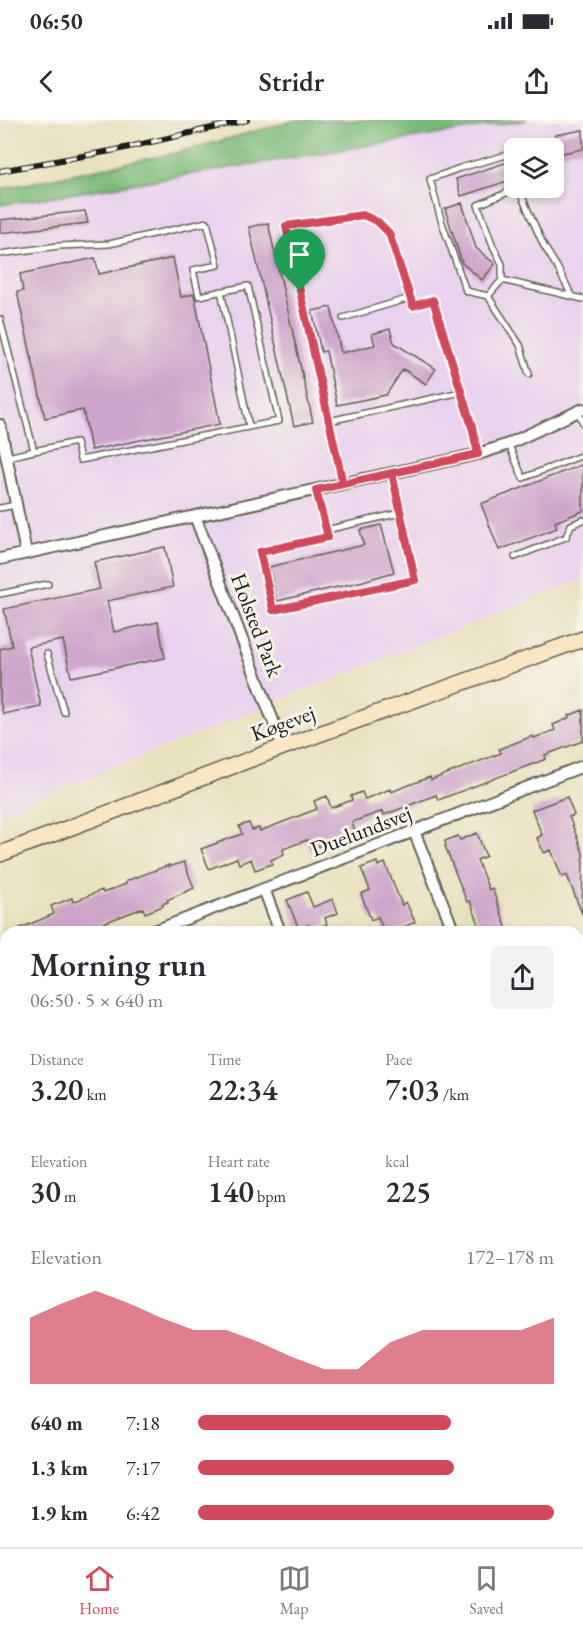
<!DOCTYPE html>
<meta charset="utf-8">
<style>
body{margin:0;font-family:"EB Garamond",serif;background:#f2f2f3;color:#2b2b33;height:100vh;display:flex;flex-direction:column;font-size:22px;white-space:nowrap}
*{box-sizing:border-box;margin:0}
p{font-size:20px;color:#7c7c81}
.icon{flex:none;width:33px;height:33px;fill:none;stroke:currentColor;stroke-width:2;stroke-linecap:round;stroke-linejoin:round}
.map{position:relative;flex:1;overflow:hidden}
.sheet{position:absolute;left:0px;top:806px;width:584px;height:622px;display:flex;flex-direction:column;background:#fff;border-radius:18px 18px 0 0;box-shadow:0 3px 9px #0003}
.sheet>*{flex:none}
.buttons{position:absolute;left:504px;top:18px;display:grid;gap:12px}
.buttons a{display:grid;place-items:center;width:60px;height:60px;border-radius:9px;background:#fff;box-shadow:0 3px 9px #0003;font-size:30px}
.pin{position:absolute;display:grid;place-items:center;width:51px;height:51px;color:#fff;margin:-62px -26px;border-radius:50% 50% 50% 0;rotate:-45deg;box-shadow:0 0 6px #0007}
.pin .icon{rotate:45deg}
.round{display:grid;place-items:center;flex:none;width:63px;height:63px;border-radius:9px;background:#f2f2f3}
.overview{display:flex;align-items:center;justify-content:space-between;height:102px;padding:0 30px}
h1{font-size:33px;font-weight:600;line-height:45px}
.figures{display:grid;grid-template-columns:repeat(3,1fr);gap:9px;height:102px;padding:6px 30px}
.figures div{display:grid;align-content:center}
.figures b{font-size:30px;font-weight:600}
.figures small{font-size:16px;font-weight:400}
.figures p{font-size:16px}
.chart{height:168px;padding:12px 30px}
.chart p{display:flex;justify-content:space-between}
.chart svg{width:100%;height:108px;margin-top:6px;fill:#d1495b;opacity:.7}
ul{padding:0 30px;list-style:none;font-size:20px}
li{display:grid;grid-template-columns:96px 72px 1fr;align-items:center;height:45px}
li i{height:15px;border-radius:8px;background:#d1495b}
.status{display:flex;justify-content:space-between;align-items:center;height:42px;padding:0 30px;background:#fff;direction:ltr}
.status svg{height:16px;fill:currentColor}
header{display:flex;justify-content:space-between;align-items:center;height:78px;padding:0 30px;background:#fff;font-size:27px;font-weight:600}
.tabs{display:flex;justify-content:space-around;align-items:center;height:84px;border-top:2px solid #e1e1e2;background:#fff;font-size:16px;color:#7c7c81}
.tabs a{display:grid;justify-items:center;gap:3px}
.tabs .on{color:#d1495b}
.map>svg:first-child{display:block}
.built{fill:#e9d2ee;fill-rule:evenodd}
.green{fill:#9ad98e;stroke:#5b7a55;stroke-width:1.5}
.forest{fill:#7bb979;stroke:#4c6a4a;stroke-width:1.5}
.water{fill:#81bcf3;stroke:#4e6c88;stroke-width:1.5}
.building{fill:#cda5ca}
.lines{fill:none;stroke-linecap:round;stroke-linejoin:round}
.lane-casing{stroke:#636155;stroke-width:8}
.street-casing{stroke:#636155;stroke-width:14}
.secondary-casing{stroke:#636155;stroke-width:18}
.lane{stroke:#fff;stroke-width:5}
.street{stroke:#fff;stroke-width:10}
.secondary{stroke:#f9e7c3;stroke-width:15}
.rail-casing{stroke:#1c1c1c;stroke-width:6}
.rail{stroke:#f7f3e8;stroke-width:4;stroke-dasharray:11;stroke-linecap:butt}
.route-casing{stroke:#fff;stroke-width:12}
.route{stroke:#d1495b;stroke-width:8}
.labels{text-anchor:middle;dominant-baseline:central;stroke-width:6;stroke-linejoin:round;paint-order:stroke}
.street-label{font-size:22px;fill:#1c1c1c;stroke:#f7f3e8}
</style>
<div class="status"><b>06:50</b><svg viewBox="0 0 49 12"><path d="M0 12V9h3v3zM5 12V6h3v6zM10 12V3h3v9zM15 12V0h3v12zM26 1h20v11H26zM47 4h2v5h-2z"/></svg></div>
<header><svg class="icon" aria-label="back" viewBox="0 0 24 24"><path d="M15 5l-7 7 7 7"/></svg>Stridr<svg class="icon" aria-label="share" viewBox="0 0 24 24"><path d="M12 15V3M7 8l5-5 5 5M5 13v7h14v-7"/></svg></header>
<div class="map">
<svg width="583" height="1427" viewBox="0 0 583 1427">
<rect width="100%" height="100%" fill="#f7f3e8"/>
<filter id="ink" filterUnits="userSpaceOnUse"><feTurbulence type="fractalNoise" baseFrequency=".0167" numOctaves="2"/><feDisplacementMap in="SourceGraphic" scale="12" xChannelSelector="R" yChannelSelector="G"/><feConvolveMatrix kernelMatrix="1 2 1 2 8 2 1 2 1" color-interpolation-filters="sRGB"/></filter>
<filter id="wash" filterUnits="userSpaceOnUse"><feTurbulence type="fractalNoise" baseFrequency=".008" numOctaves="4" result="noise"/><feDisplacementMap in="SourceGraphic" scale="24" xChannelSelector="R" yChannelSelector="G"/><feGaussianBlur stdDeviation="1.35" result="paint"/><feColorMatrix in="noise" values="0 0 0 0 0 0 0 0 0 0 0 0 0 0 0 0 0 1.4 0 .05"/><feComposite in="paint" operator="in"/></filter>
<g filter="url(#wash)">
<rect width="100%" height="100%" fill="#e8e1be"/>
<path class="built" d="M 527,0 L 583,0 L 583,459 L 0,693 L 0,85 ZM 514,28 L 554,28 L 554,68 L 514,68 Z"/>
<path class="green" d="M 0,1261 L 6,1264 L 6,1422 L 291,1422 L 299,1427 L 0,1427 Z"/>
<path class="forest" d="M 296,0 L 527,0 L 0,85 L 0,69 L 180,32 Z
M 0,1152 L 6,1155 L 6,1213 L 0,1210 Z
M 578,1369 L 583,1371 L 583,1427 L 386,1427 L 377,1422 L 578,1422 Z"/>
<path class="water" d="M 494,1422 L 570,1422 L 572,1427 L 505,1427 Z"/>
<g id="blocks">
<path class="building" d="M 583,10 L 583,29 L 558,34 L 555,15 Z
M 511,41 L 514,51 L 514,59 L 461,76 L 456,59 Z
M 462,83 L 476,128 L 495,144 L 482,160 L 462,143 L 445,89 Z
M 85,91 L 88,103 L 0,113 L 0,100 Z
M 268,103 L 313,302 L 294,306 L 249,107 Z
M 95,138 L 99,154 L 173,138 L 181,177 L 194,174 L 220,304 L 91,330 L 83,290 L 45,298 L 17,172 L 23,171 L 20,154 Z
M 331,187 L 341,233 L 375,225 L 372,214 L 390,209 L 394,223 L 436,249 L 426,264 L 403,249 L 386,275 L 337,285 L 326,231 L 321,232 L 312,191 Z
M 583,344 L 583,391 L 555,402 L 557,408 L 499,430 L 481,384 Z
M 381,405 L 394,452 L 363,461 L 277,481 L 269,447 L 364,425 L 360,410 Z
M 165,427 L 173,467 L 107,481 L 114,512 L 158,502 L 165,538 L 71,557 L 63,520 L 28,527 L 41,586 L 3,594 L 0,581 L 0,529 L 12,526 L 4,489 L 100,469 L 94,442 Z
M 583,590 L 583,621 L 545,635 L 546,639 L 438,680 L 436,675 L 384,695 L 383,691 L 352,702 L 355,712 L 311,729 L 307,720 L 283,729 L 284,734 L 271,740 L 272,744 L 255,750 L 251,739 L 239,744 L 237,738 L 209,749 L 201,729 L 242,714 L 239,706 L 249,703 L 252,710 L 259,708 L 260,711 L 317,689 L 314,681 L 327,676 L 331,688 L 352,680 L 351,676 L 362,672 L 365,679 L 390,669 L 391,672 L 430,657 L 431,660 L 501,633 L 499,629 L 533,616 L 534,618 L 555,610 L 553,605 L 569,598 L 568,596 Z
M 567,677 L 574,695 L 569,697 L 583,733 L 582,794 L 567,755 L 562,757 L 551,730 L 544,733 L 537,718 L 542,715 L 532,690 Z
M 477,713 L 486,736 L 477,740 L 489,770 L 492,768 L 508,812 L 482,812 L 470,781 L 467,782 L 445,726 L 446,726 L 445,721 L 458,716 L 460,720 Z
M 184,742 L 194,768 L 167,780 L 168,782 L 162,784 L 163,786 L 145,793 L 143,788 L 93,807 L 95,812 L 11,812 L 54,794 L 51,786 L 72,778 L 73,782 L 102,770 L 103,773 L 126,764 L 126,761 L 169,745 L 169,747 Z
M 377,742 L 378,746 L 385,743 L 402,785 L 406,782 L 415,802 L 393,812 L 384,812 L 378,797 L 371,800 L 361,774 L 370,770 L 361,748 Z
M 307,772 L 313,787 L 333,779 L 338,793 L 325,798 L 327,804 L 312,810 L 309,805 L 299,809 L 287,780 Z"/>
</g>
</g>
<g filter="url(#ink)">
<use href="#blocks" fill-opacity="0" stroke="#636155" stroke-width="1.5"/>
<g class="lines">
<g class="lane-casing">
<path id="lane" d="M 0,134 L 58,126 L 109,124 L 207,102 L 218,145 L 193,150 L 199,176 L 248,166 L 279,301 L 80,340 L 76,322 L 34,331
M 502,160 L 502,144 L 493,126 L 478,85 L 518,68 L 544,126 L 557,147 L 572,176
M 221,171 L 249,306
M 488,176 L 466,171 L 441,100 L 430,59 L 460,48 L 514,33
M 343,198 L 410,178
M 0,199 L 34,331 L 7,337
M 529,254 L 520,225 L 488,176 L 502,160 L 583,179
M 578,291 L 583,303
M 329,301 L 286,106 L 363,95 L 378,102 L 389,113 L 413,186 L 433,180 L 472,307 L 478,334
M 508,323 L 523,358 L 583,335
M 343,363 L 329,301 L 461,272
M 317,370 L 326,410 L 400,393 L 392,354
M 0,388 L 16,385
M 326,410 L 328,417 L 260,432 L 274,490 L 415,460 L 400,393
M 515,437 L 566,417 L 571,405 L 583,400
M 0,474 L 48,464
M 47,534 L 64,592"/>
</g>
<g class="street-casing">
<path id="street" d="M 0,305 L 26,433
M 195,396 L 283,627
M 0,439 L 478,334 L 506,325 L 583,289
M 414,711 L 454,812
M 264,769 L 280,812
M 152,812 L 583,646
M 0,870 L 6,868
M 0,1007 L 6,1010
M 578,1124 L 583,1134
M 578,1250 L 583,1240
M 578,1295 L 583,1298"/>
</g>
<g class="secondary-casing">
<path id="secondary" d="M 0,734 L 283,627 L 583,519
M 0,1233 L 6,1236
M 336,1422 L 344,1427"/>
</g>
<use href="#lane" class="lane"/>
<use href="#street" class="street"/>
<use href="#secondary" class="secondary"/>
<g class="rail-casing">
<path id="rail" d="M 0,51 L 116,30 L 247,0"/>
</g>
<use href="#rail" class="rail"/>
</g>
</g>
<g class="lines" filter="url(#ink)">
<g class="route-casing">
<path id="route" d="M 300,171 L 343,364 L 392,353 L 415,460 L 273,490 L 260,432 L 328,417 L 316,370 C 370,358 424,346 478,334 L 472,307 L 433,180 L 413,186 L 389,113 L 378,102 L 363,95 L 286,106 L 300,171"/>
</g>
<use href="#route" class="route"/>
</g>
<g class="labels">
<g class="street-label">
<text transform="translate(257 505) rotate(69)">Holsted Park</text>
<text transform="translate(283 603) rotate(-20)">Køgevej</text>
<text transform="translate(361 711) rotate(-21)">Duelundsvej</text>
</g>
</g>
</svg>
<div class="buttons">
<a><svg class="icon" aria-label="layers" viewBox="0 0 24 24"><path d="M12 4l9 5-9 5-9-5zM3 14l9 5 9-5"/></svg></a>
</div>
<div class="pin" style="left:300px;top:171px;background:#1e9e55"><svg class="icon" aria-label="arrive" viewBox="0 0 24 24"><path d="M6 21V4h12l-3 4 3 4H6"/></svg></div>
<section class="sheet">
<div class="overview"><div><h1>Morning run</h1><p>06:50 · 5 × 640 m</p></div><a class="round"><svg class="icon" aria-label="share" viewBox="0 0 24 24"><path d="M12 15V3M7 8l5-5 5 5M5 13v7h14v-7"/></svg></a></div>
<div class="figures">
<div><p>Distance</p><b>3.20<small> km</small></b></div>
<div><p>Time</p><b>22:34</b></div>
<div><p>Pace</p><b>7:03<small> /km</small></b></div>
</div>
<div class="figures">
<div><p>Elevation</p><b>30<small> m</small></b></div>
<div><p>Heart rate</p><b>140<small> bpm</small></b></div>
<div><p>kcal</p><b>225</b></div>
</div>
<div class="chart"><p><span>Elevation</span>172–178 m</p>
<svg viewBox="0 0 160 44" preserveAspectRatio="none"><path d="M0 44V17L10 11L20 6L30 11L40 17L50 22L60 22L70 27L80 33L90 38L100 38L110 27L120 22L130 22L140 22L150 22L160 17V44z"/></svg>
</div>
<ul>
<li><b>640 m</b>7:18<i style="width:71%"></i></li>
<li><b>1.3 km</b>7:17<i style="width:72%"></i></li>
<li><b>1.9 km</b>6:42<i style="width:100%"></i></li>
</ul>
</section>
</div>
<nav class="tabs">
<a class="on"><svg class="icon" aria-label="home" viewBox="0 0 24 24"><path d="M3 11l9-7 9 7M6 9v11h12V9"/></svg>Home</a>
<a><svg class="icon" aria-label="map" viewBox="0 0 24 24"><path d="M3 6l6-2 6 2 6-2v14l-6 2-6-2-6 2zM9 4v14M15 6v14"/></svg>Map</a>
<a><svg class="icon" aria-label="saved" viewBox="0 0 24 24"><path d="M7 4h10v16l-5-4-5 4z"/></svg>Saved</a>
</nav>
